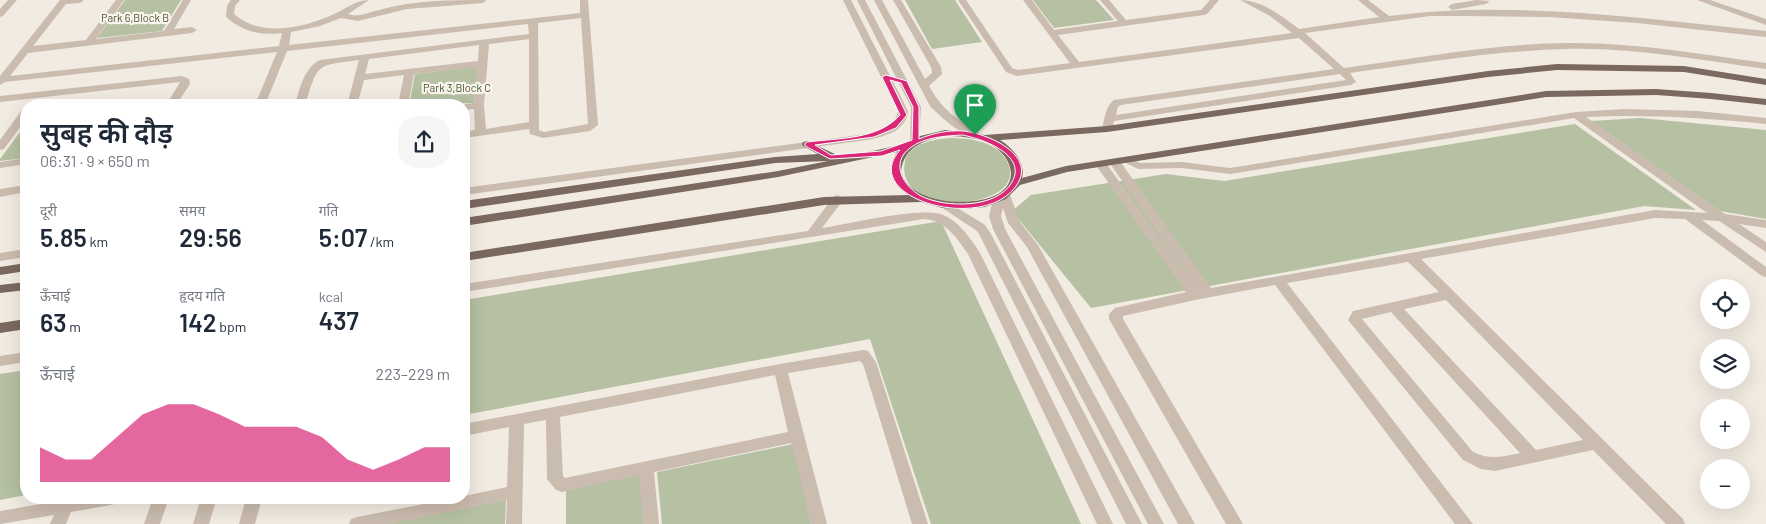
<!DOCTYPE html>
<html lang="hi">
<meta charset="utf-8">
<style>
body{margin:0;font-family:Barlow,"Noto Sans Devanagari",sans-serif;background:#f6f6f7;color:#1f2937;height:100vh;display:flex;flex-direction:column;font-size:19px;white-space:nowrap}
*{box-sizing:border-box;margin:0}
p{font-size:16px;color:#747a83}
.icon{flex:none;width:28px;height:28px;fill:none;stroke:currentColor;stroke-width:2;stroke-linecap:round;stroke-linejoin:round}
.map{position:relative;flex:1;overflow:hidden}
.drawer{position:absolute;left:20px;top:99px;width:450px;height:405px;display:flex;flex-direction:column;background:#fff;border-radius:20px;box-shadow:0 5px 20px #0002}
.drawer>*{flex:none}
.controls{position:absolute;left:1700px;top:279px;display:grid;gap:10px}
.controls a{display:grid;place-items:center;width:50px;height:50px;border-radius:50%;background:#fff;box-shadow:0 5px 20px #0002;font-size:25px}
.pin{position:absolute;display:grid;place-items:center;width:42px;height:42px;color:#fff;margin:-51px -21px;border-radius:50% 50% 50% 0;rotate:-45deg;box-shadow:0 0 5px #0007}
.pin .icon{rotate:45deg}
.round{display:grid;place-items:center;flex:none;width:52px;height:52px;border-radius:20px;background:#f6f6f7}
.summary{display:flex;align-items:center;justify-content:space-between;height:85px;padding:0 20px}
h1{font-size:28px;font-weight:600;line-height:38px}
.metrics{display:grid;grid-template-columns:repeat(3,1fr);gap:8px;height:85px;padding:5px 20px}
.metrics div{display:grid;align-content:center}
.metrics b{font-size:25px;font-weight:600}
.metrics small{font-size:14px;font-weight:400}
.metrics p{font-size:14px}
.chart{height:140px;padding:10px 20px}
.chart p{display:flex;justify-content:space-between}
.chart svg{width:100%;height:90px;margin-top:5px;fill:#db2777;opacity:.7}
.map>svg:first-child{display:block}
.green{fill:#b5c1a2}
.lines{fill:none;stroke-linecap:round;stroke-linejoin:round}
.minor{fill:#cabcae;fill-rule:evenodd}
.major{fill:#7a695e;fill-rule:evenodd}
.route{fill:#db2777;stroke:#fff;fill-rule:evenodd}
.labels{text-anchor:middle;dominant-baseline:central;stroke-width:4.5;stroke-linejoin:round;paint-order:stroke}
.far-park-label{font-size:11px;fill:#475731;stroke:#faf5ee}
</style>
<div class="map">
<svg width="1766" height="524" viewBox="0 0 1766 524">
<rect width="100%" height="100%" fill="#f2ebe2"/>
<path class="green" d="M 125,0 L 181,0 L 162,31 L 97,38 Z
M 905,0 L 955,0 L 982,42 L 932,49 Z
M 1033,0 L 1096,0 L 1114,20 L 1054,28 Z
M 478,66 L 474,103 L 409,105 L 415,74 Z
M 1640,118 L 1766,130 L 1766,219 L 1720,211 L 1591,121 Z
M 26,124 L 26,158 L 0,161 L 0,159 Z
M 1575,124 L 1696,210 L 1644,206 L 1091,308 L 1012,211 L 1031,195 L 1166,174 L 1224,181 Z
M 950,138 C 969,138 994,141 1005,158 C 1039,210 892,222 905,161 C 909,143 936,139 950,138 Z
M 941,221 L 1081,524 L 931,524 L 870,339 L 464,415 L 464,300 Z
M 26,370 L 26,495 L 0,500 L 0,374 Z
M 793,444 L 811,524 L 662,524 L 657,472 Z
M 640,474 L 644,524 L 566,524 L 566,489 Z
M 506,500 L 505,524 L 384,524 Z"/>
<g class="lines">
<path class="minor" d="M 8,0 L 17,0 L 3,16 L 0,17 L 0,9 Z
M 60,0 L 84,0 L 80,3 L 66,4 L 33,46 L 86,40 L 116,0 L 124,0 L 96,39 L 164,31 L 183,0 L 191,0 L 174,29 L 192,27 L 197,30 L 192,33 L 28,53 L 10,76 L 279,46 L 282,33 C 260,36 242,31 226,17 L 227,6 L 231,0 L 240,0 L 235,6 L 234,14 C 261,38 304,28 334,14 C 346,9 356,0 369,0 L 348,14 C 359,18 369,12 379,10 C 414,0 451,0 487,0 L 483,3 L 407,9 L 358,21 L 341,18 L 320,26 L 291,32 L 289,45 L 580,13 L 580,0 L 588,0 L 598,125 L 590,131 L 543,138 L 530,134 L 529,129 L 464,138 L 464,132 L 475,130 L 474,109 L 464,110 L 464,105 L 460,105 L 474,103 L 477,67 L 414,74 L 408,105 L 398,105 L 404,75 L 364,80 L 357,105 L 347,105 L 359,60 C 315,66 319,62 305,105 L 295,105 C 300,89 303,69 320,60 L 529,34 L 528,24 L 287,51 L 265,105 L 255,105 L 277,52 L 5,82 L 0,85 L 0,76 ZM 581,18 L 588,124 L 544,132 L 539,130 L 538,23 ZM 529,39 L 529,122 L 486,129 L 484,105 L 489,44 ZM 479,45 L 478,61 L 365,74 L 369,59 Z
M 843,0 L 851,0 L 908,111 C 907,131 883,137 867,140 L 464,195 L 464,188 L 867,134 C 880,131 896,126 898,111 Z
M 857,0 L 865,0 L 921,107 L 919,143 L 911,143 L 910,141 L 911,107 Z
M 874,0 L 882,0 L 925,79 L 932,73 L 931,67 L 893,0 L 901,0 L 941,67 L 942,74 L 929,86 C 942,110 956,118 979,133 L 980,135 L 979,137 C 965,140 940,116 930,106 Z
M 958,0 L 966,0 L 1012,68 L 1018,70 L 1070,63 L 1023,0 L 1032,0 L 1054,30 L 1118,21 L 1100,0 L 1109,0 L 1126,20 L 1201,10 L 1210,0 L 1219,0 L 1207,14 L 1204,15 L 1058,35 L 1079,62 L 1292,33 L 1270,16 L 1240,0 C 1262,0 1281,16 1299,29 L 1379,17 L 1358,0 L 1368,0 L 1389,16 C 1510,0 1644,18 1766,31 L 1766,37 L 1637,23 L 1549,17 L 1465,16 L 1430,16 L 1305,33 L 1344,68 C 1418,58 1492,44 1566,43 C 1633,42 1700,54 1766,63 L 1766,69 C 1700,60 1633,47 1566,49 C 1493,51 1422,63 1350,73 L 1356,82 L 1351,85 L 1114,121 L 1112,129 L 1107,132 L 1102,129 C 1105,118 1105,107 1114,100 L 1334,69 L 1299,38 L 1017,76 L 1006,72 ZM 1340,74 L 1346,80 L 1116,115 L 1118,107 L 1121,105 Z
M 1477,0 L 1490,1 L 1486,4 L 1452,10 L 1448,7 L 1452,4 Z
M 1697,0 L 1710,0 L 1766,19 L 1766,25 Z
M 182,76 L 189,79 L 190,84 L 176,105 L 147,105 L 148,103 L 170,99 L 180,82 L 0,102 L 0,96 Z
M 26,109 L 26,119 L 4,149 L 0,150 L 0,140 L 22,110 Z
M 1624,109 L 1698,111 L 1766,118 L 1766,124 C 1706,118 1647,114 1586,117 L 1725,214 L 1766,220 L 1766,228 L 1739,224 L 1766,242 L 1766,252 L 1719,221 L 1702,220 L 1766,267 L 1766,277 L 1762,276 L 1685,219 L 1655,218 L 1421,259 L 1683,519 L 1685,524 L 1666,524 L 1593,450 L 1495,471 L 1481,469 L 1463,460 L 1348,320 L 1353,311 L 1439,292 L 1408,262 L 1287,283 L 1473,524 L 1455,524 L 1275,285 L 1195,300 L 1123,316 L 1123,319 L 1243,524 L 1226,524 L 1109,319 L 1109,314 L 1115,308 L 1186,292 L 1095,164 L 1097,162 L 1105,162 L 1198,290 L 1109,162 L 1111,160 L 1119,160 L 1211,288 L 1655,210 L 1707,213 L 1574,118 L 1230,174 L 1182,168 L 1138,169 L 1122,161 L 1124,159 L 1132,159 L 1140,163 L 1182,162 L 1230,168 L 1576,112 ZM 1446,300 L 1583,440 L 1536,450 L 1404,309 ZM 1391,312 L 1520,453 C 1502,457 1490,460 1473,452 L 1362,319 Z
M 26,158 L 26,164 L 0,168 L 0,162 Z
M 26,185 L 26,192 L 0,197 L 0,189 Z
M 1004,191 L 1010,195 L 1020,222 L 1038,245 L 1195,524 L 1178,524 L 1027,247 L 1008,223 L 1003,208 L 1001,216 L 1005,229 L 1164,524 L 1148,524 L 993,229 L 989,216 L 993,199 Z
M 838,195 L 844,199 L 822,228 C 849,224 922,206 943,215 C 959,221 971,239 980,253 L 1113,524 L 1097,524 L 968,254 C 957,238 945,220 924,219 L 464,292 L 464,284 L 808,231 L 834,196 Z
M 948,202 L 985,225 L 991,234 L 1142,524 L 1126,524 L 979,234 L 977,231 L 944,209 L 942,206 L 944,203 Z
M 26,249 L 26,257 L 0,261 L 0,253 Z
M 863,350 L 868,351 L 876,362 L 928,524 L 912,524 L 863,364 L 860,361 L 788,373 L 827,524 L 811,524 L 791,443 L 654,472 L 659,524 L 643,524 L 639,475 L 562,492 L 556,490 L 547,479 L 546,420 L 524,424 L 522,524 L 506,524 L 507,500 L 391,524 L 349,524 L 351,519 L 357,517 L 454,498 L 464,498 L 464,496 L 507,487 L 509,427 L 464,436 L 464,424 L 780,364 ZM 775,375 L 788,432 L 565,478 L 563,476 L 560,417 Z
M 26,352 L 26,362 L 0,366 L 0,356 Z
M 76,498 L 119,498 L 117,503 L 111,505 L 71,512 L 66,524 L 50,524 L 54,515 L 0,524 L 0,511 Z
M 153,498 L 169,498 L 160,524 L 144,524 Z
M 201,498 L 217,498 L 209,524 L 193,524 Z
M 246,498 L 262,498 L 255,524 L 239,524 Z"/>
<path class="major" d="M 1557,64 L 1684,66 L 1766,79 L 1766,85 L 1684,72 L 1557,70 L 1488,77 L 1107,132 L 1000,140 C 1012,147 1026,163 1022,178 L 1066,166 L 1546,91 L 1656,89 L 1711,93 L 1766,99 L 1766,105 L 1711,99 L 1656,95 L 1546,97 L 1067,172 L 1020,185 L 1006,199 L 985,207 L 964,209 L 942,208 L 922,202 L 824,205 L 464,261 L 464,253 L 824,197 L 909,195 C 891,184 887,170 897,152 L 778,177 L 464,226 L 464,218 L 778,171 L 828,161 L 775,163 L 464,209 L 464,201 L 775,157 L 818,154 L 803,146 L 802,144 L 803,142 L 807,141 L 837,155 L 837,159 L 904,144 L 916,137 L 945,130 L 985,135 L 1107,126 L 1488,71 ZM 945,136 C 959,136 973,137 986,142 C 1008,151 1023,179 998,194 C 974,208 908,205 901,171 C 904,147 924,140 945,136 Z
M 26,263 L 26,271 L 0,275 L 0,267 Z
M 26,282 L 26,290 L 0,293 L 0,285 Z
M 26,319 L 26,329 L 0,333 L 0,323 Z"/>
</g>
<path class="route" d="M 886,75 L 907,81 L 919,107 L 919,139 C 933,133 948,130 963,131 C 991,134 1043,158 1012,191 C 974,231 859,196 900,150 L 882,156 L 830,159 L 805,146 L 805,143 L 807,142 C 838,138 878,140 900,115 L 882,77 ZM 890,80 L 901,83 L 913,107 L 912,140 L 881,151 L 831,155 L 815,145 L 874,137 L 896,128 L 907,115 ZM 962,135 C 980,138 1028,154 1012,182 C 997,209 945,208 921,196 C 903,186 890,163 910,148 C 924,137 945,136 962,135 Z"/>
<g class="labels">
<g class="far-park-label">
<text x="135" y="17">Park 6,Block B</text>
<text x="457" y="87">Park 3,Block C</text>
</g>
</g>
</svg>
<div class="controls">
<a><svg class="icon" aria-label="locate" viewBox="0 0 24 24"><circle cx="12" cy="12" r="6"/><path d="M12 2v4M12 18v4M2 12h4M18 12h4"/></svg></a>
<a><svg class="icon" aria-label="layers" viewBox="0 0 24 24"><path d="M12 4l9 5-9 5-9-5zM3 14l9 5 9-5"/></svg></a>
<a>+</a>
<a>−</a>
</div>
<div class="pin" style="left:975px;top:135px;background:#1e9e55"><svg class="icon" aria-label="arrive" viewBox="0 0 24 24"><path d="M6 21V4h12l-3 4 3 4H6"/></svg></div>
<section class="drawer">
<div class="summary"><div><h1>सुबह की दौड़</h1><p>06:31 · 9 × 650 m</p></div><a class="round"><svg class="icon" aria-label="share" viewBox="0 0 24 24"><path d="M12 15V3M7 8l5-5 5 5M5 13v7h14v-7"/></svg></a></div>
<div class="metrics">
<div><p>दूरी</p><b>5.85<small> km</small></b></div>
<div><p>समय</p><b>29:56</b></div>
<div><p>गति</p><b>5:07<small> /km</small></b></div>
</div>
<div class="metrics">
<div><p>ऊँचाई</p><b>63<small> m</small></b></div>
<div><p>हृदय गति</p><b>142<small> bpm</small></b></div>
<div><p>kcal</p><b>437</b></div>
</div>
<div class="chart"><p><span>ऊँचाई</span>223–229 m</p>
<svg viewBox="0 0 160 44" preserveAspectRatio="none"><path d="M0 44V27L10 33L20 33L30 22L40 11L50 6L60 6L70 11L80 17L90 17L100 17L110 22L120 33L130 38L140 33L150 27L160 27V44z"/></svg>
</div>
</section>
</div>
